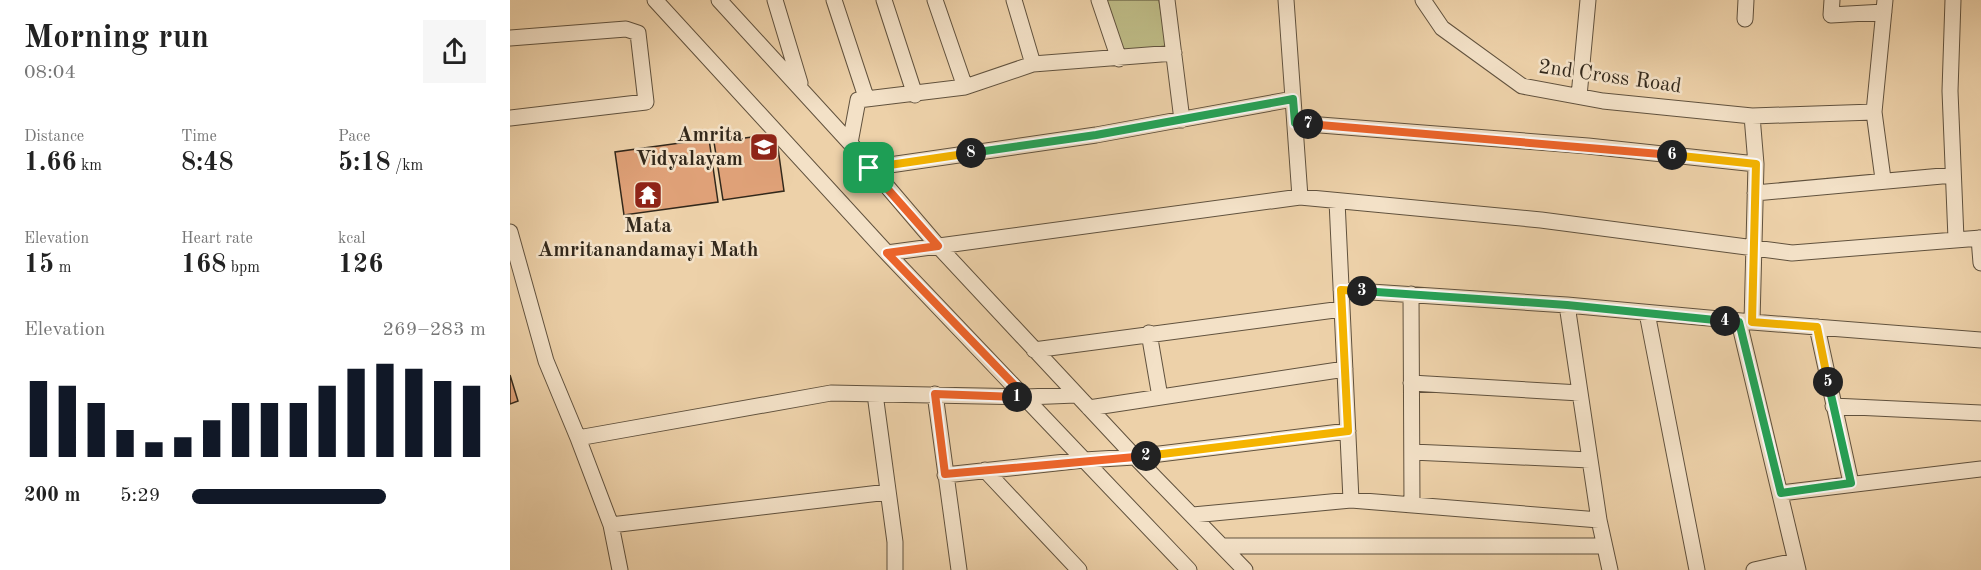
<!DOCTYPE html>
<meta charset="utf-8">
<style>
body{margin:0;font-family:"Old Standard TT",serif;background:#f6f6f6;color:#222;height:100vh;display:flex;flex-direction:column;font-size:22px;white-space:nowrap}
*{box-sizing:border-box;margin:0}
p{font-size:20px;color:#767676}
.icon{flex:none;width:33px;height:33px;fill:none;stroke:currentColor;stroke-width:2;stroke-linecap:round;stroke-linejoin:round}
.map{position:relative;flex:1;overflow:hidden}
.side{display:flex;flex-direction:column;background:#fff;width:510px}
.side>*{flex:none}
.pin{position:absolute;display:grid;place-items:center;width:51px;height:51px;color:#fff;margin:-26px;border-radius:12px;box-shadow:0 3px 9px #0006}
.km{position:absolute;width:30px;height:30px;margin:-15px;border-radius:50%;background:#222;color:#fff;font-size:16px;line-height:30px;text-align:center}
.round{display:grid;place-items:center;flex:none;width:63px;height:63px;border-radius:0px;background:#f6f6f6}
.summary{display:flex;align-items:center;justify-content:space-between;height:102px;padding:0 24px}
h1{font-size:33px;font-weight:600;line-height:45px}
.metrics{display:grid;grid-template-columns:repeat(3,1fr);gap:9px;height:102px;padding:6px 24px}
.metrics div{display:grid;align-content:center}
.metrics b{font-size:26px;font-weight:600}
.metrics small{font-size:16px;font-weight:400}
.metrics p{font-size:16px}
.chart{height:168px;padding:12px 24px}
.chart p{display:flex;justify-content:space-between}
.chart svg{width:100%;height:108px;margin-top:6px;stroke:#111827;stroke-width:6}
ul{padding:0 24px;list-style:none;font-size:20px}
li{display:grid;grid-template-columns:96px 72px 1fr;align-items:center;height:45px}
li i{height:15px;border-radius:8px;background:#111827}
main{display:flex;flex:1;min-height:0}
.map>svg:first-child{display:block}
.green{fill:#bdba85;stroke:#787150;stroke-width:1.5}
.building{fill:#dfa178;stroke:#32281b;stroke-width:1.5}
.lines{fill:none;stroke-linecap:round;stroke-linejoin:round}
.minor-casing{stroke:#61523e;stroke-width:17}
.minor{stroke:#f3e1c7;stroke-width:15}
.split-1-casing{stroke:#fff;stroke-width:12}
.split-2-casing{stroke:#fff;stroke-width:12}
.split-3-casing{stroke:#fff;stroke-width:12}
.split-4-casing{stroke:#fff;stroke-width:12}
.split-5-casing{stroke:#fff;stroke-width:12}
.split-6-casing{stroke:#fff;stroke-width:12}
.split-7-casing{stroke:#fff;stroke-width:12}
.split-8-casing{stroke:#fff;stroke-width:12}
.split-9-casing{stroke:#fff;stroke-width:12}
.split-1{stroke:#f0652b;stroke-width:8}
.split-2{stroke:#f0652b;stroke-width:8}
.split-3{stroke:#f5b400;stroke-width:8}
.split-4{stroke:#22a559;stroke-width:8}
.split-5{stroke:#22a559;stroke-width:8}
.split-6{stroke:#f5b400;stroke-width:8}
.split-7{stroke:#f0652b;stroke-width:8}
.split-8{stroke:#22a559;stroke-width:8}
.split-9{stroke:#f5b400;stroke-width:8}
.labels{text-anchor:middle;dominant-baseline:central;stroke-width:5;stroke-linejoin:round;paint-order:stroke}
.street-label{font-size:21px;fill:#32281b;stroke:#f3e1c7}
.poi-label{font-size:21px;font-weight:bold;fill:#32281b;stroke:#f3e1c7;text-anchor:end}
</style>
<main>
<section class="side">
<div class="summary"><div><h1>Morning run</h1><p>08:04</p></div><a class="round"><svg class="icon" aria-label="share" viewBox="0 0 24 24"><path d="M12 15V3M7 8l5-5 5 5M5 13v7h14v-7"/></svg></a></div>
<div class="metrics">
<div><p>Distance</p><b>1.66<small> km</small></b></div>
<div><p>Time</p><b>8:48</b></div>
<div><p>Pace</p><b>5:18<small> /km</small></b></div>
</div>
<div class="metrics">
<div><p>Elevation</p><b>15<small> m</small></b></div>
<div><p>Heart rate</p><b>168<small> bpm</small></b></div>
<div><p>kcal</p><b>126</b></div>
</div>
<div class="chart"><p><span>Elevation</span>269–283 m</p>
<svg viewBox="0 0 160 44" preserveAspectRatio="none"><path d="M5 44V13M15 44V15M25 44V22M35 44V33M45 44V38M55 44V36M65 44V29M75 44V22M85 44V22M95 44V22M105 44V15M115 44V8M125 44V6M135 44V8M145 44V13M155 44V15"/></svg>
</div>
<ul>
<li><b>200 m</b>5:29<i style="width:66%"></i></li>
</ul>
</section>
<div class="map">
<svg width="1471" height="570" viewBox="0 0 1471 570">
<rect width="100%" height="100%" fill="#edd1a9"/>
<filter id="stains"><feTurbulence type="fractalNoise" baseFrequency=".00333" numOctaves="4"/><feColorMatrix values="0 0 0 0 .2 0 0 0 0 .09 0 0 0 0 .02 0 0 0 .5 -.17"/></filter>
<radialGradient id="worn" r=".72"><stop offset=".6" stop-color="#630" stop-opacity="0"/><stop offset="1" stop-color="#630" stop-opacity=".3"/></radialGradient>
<path class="green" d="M 595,0 L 649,0 L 657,46 L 612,51 Z"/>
<path class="building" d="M 266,134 L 274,191 L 213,200 L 204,142 Z
M 199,139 L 208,202 L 114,215 L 105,152 Z
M 0,375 L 8,401 L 0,404 Z"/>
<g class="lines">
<g class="minor-casing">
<path id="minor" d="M 145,0 L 377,253 L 679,570
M 209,0 L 340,143 L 428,246 L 625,457 L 735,570
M 265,0 L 290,83
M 324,0 L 356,97
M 374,0 L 405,95
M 425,0 L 455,87
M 504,0 L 523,64
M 589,0 L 609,59
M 657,0 L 672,120
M 776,0 L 790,197
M 913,0 L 932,28 L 1012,86 L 1093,101 L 1242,116 L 1364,112
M 1322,0 L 1321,15 L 1374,12
M 1443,0 L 1440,91 L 1446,239
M 1235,19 L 1236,0
M 0,38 L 116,29 L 128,33 L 136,102 L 0,118
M 1069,96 L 1078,0
M 1242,116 L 1246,164 L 1242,322 L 1471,340
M 785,123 L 1078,146 L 1246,164
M 340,143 L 348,100 L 455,87 L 523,64 L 664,53
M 359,168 L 586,135 L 783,99
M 1373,179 L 1364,112 L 1375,0
M 1245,193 L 1443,175
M 827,201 L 841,500
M 0,232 L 36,361 L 68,438 L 321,393 L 516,397 L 566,395
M 1469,238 L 1471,263
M 377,253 L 790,197 L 1031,220 L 1282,253 L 1471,238
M 831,290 L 1057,305 L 1242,322
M 901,294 L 902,505
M 1057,305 L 1089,520 L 1100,570
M 1137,313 L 1187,570
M 1229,322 L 1288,570
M 1307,327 L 1341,483
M 639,333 L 650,397
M 524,350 L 832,309
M 901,383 L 1070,393
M 365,394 L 385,542 L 385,570
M 425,394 L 449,570
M 1323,406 L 1471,413
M 579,408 L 835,369
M 68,438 L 101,525 L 110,570
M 902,452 L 1080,460
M 475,470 L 569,570
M 435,475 L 574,460 L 625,457 L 838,431
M 1271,493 L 1471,469
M 683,515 L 841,500 L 1089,520
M 101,525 L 378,492
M 713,546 L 1094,546
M 1244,570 L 1285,561"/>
</g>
<use href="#minor" class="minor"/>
</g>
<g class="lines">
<g class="split-1-casing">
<path id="split-1" d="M 359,168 L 428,246 L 377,253 L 516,397 L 507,397"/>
</g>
<g class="split-2-casing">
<path id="split-2" d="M 507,397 L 425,394 L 435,474 L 636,456"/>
</g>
<g class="split-3-casing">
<path id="split-3" d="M 636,456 L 838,431 L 831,290 L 852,291"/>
</g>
<g class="split-4-casing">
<path id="split-4" d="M 852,291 L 1057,305 L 1215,321"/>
</g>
<g class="split-5-casing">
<path id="split-5" d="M 1215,321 L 1229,322 L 1271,493 L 1341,483 L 1318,382"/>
</g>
<g class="split-6-casing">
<path id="split-6" d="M 1162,155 L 1246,164 L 1242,322 L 1307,327 L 1318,382"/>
</g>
<g class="split-7-casing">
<path id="split-7" d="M 798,124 L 1162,155"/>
</g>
<g class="split-8-casing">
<path id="split-8" d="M 461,153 L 586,135 L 783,99 L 785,123 L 798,124"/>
</g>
<g class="split-9-casing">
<path id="split-9" d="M 359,168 L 461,153"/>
</g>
<use href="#split-1" class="split-1"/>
<use href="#split-2" class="split-2"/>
<use href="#split-3" class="split-3"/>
<use href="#split-4" class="split-4"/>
<use href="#split-5" class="split-5"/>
<use href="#split-6" class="split-6"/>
<use href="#split-7" class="split-7"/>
<use href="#split-8" class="split-8"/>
<use href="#split-9" class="split-9"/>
</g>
<defs>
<g id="school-square" transform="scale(1.5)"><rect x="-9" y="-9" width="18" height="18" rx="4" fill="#8f2418" stroke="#f3e1c7"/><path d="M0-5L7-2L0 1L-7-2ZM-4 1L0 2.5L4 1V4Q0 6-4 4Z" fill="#fff"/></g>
<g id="temple-square" transform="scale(1.5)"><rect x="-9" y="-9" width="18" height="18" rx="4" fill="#8f2418" stroke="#f3e1c7"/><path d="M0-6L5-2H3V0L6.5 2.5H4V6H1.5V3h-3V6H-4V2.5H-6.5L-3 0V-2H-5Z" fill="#fff"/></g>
</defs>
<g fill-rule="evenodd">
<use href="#school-square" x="254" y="147"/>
<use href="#temple-square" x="138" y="195"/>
</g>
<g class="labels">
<g class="street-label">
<text transform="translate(1100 77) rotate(8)">2nd Cross Road</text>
</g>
<g class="poi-label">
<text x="233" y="135">Amrita<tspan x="233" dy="24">Vidyalayam</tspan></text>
<text x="138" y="226" text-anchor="middle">Mata<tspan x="138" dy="24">Amritanandamayi Math</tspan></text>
</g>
</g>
<rect width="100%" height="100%" filter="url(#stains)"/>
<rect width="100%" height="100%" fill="url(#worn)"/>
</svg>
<div class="pin" style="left:359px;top:168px;background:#1e9e55"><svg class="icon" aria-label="arrive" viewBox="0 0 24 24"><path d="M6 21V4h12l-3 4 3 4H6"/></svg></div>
<b class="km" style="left:507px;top:397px">1</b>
<b class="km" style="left:636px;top:456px">2</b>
<b class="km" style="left:852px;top:291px">3</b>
<b class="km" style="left:1215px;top:321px">4</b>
<b class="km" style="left:1318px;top:382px">5</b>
<b class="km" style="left:1162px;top:155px">6</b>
<b class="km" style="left:798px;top:124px">7</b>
<b class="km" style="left:461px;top:153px">8</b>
</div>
</main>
